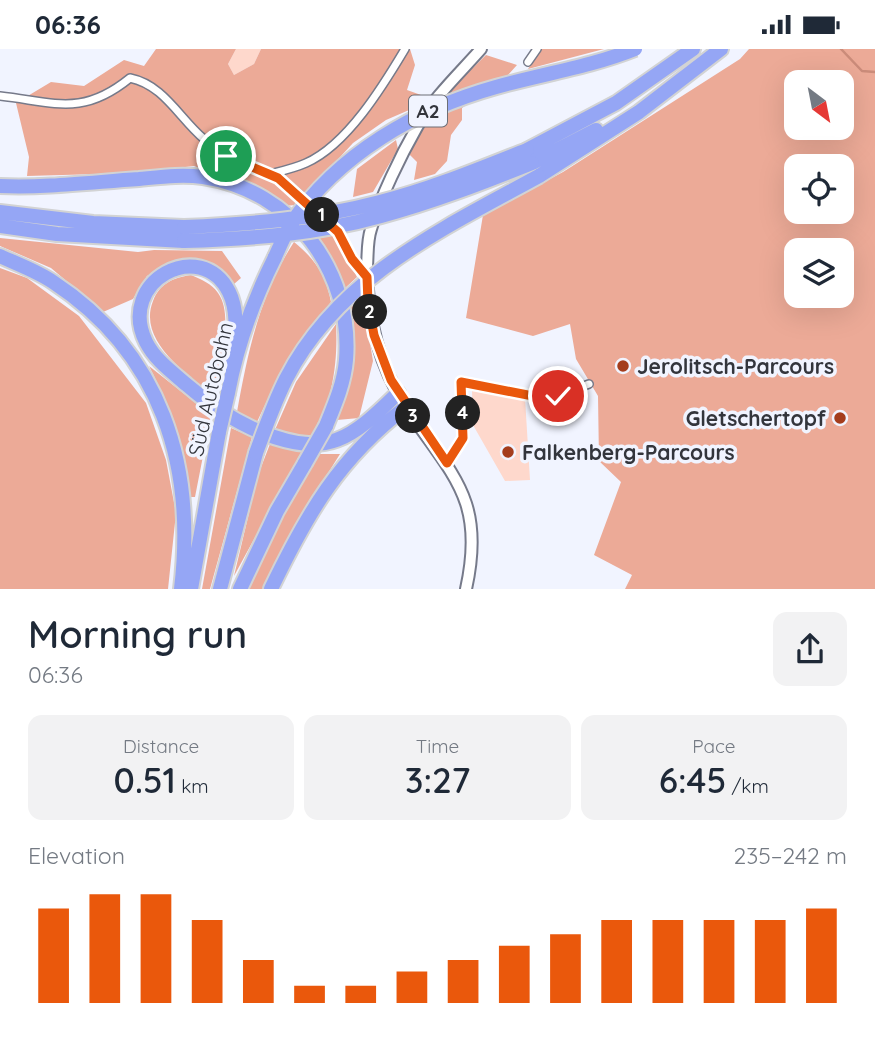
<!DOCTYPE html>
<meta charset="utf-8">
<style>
body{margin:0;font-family:Quicksand,sans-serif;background:#f2f2f3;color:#1f2937;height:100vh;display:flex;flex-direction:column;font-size:26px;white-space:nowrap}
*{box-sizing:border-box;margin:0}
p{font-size:23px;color:#747a83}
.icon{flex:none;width:38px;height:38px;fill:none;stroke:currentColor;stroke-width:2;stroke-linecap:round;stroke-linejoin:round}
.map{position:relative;height:540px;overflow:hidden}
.side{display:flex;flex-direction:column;background:#fff;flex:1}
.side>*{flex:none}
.needle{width:46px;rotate:148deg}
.controls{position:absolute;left:784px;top:21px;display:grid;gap:14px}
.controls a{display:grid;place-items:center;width:70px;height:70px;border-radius:14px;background:#fff;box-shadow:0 7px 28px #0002;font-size:35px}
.pin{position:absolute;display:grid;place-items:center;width:60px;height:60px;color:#fff;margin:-30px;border:4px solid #fff;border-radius:50%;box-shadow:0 2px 7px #0007}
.km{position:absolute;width:35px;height:35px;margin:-18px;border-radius:50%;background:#222;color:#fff;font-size:19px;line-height:35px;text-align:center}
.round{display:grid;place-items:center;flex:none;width:74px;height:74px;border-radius:14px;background:#f2f2f3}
.headline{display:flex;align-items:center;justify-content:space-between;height:119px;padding:0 28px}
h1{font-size:38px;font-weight:600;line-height:52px}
.metrics{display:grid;grid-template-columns:repeat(3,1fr);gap:10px;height:119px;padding:7px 28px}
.metrics div{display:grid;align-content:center;border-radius:14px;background:#f2f2f3;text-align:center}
.metrics b{font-size:35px;font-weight:600}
.metrics small{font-size:19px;font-weight:400}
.metrics p{font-size:19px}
.chart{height:196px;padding:14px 28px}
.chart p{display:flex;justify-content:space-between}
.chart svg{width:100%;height:126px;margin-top:7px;stroke:#ea580c;stroke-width:6}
.status{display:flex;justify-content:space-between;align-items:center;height:49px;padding:0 35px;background:#fff;direction:ltr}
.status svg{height:19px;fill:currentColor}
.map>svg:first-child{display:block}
.green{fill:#fed8cc}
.forest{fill:#ecaa97;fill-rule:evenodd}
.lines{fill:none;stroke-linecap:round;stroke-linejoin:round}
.stream{stroke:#cb8c7a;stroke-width:2.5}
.street-casing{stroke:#767a8a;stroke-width:10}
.secondary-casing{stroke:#767a8a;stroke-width:14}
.highway-casing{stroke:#d2d3d4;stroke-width:18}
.street{stroke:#fff;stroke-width:7}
.secondary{stroke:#fff;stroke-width:10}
.highway{stroke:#95a6f5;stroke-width:14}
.highway-bridge-casing{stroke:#d2d3d4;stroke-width:18;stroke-linecap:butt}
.highway-bridge{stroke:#95a6f5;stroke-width:14}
.route-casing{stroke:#fff;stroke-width:14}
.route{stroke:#ea580c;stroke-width:9}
.poi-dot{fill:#a43d1d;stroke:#f1f4ff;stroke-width:2.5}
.labels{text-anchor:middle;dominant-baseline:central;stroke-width:7;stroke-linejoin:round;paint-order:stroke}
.shield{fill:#f1f4ff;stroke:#6c6e76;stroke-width:2}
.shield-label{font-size:19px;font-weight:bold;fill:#33353c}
.poi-label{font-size:21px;font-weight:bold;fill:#33353c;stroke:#f1f4ff;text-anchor:start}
.street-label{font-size:21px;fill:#33353c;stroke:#f1f4ff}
</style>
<div class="status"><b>06:36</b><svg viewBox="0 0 49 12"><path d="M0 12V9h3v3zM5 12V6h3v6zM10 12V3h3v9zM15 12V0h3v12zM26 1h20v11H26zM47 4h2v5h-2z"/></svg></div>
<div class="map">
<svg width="875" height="540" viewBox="0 0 875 540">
<rect width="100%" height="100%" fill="#f1f4ff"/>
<path class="green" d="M 236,0 L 261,0 L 254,15 L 234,26 L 228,15 Z
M 472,341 L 525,349 L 530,431 L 505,432 L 473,376 Z"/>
<path class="forest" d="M 156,0 L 236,0 L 228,15 L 234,26 L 254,15 L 261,0 L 410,0 L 415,16 L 407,41 L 421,46 L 423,55 L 386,71 L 353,94 L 296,156 L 283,157 L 265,143 L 194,117 L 134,124 L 27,127 L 29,108 L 16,54 L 51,33 L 84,37 L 124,11 L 144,17 Z
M 541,0 L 604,0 L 528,20 Z
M 749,0 L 875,0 L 875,540 L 625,540 L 632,526 L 594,506 L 621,433 L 599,412 L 598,347 L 576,310 L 570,275 L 533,287 L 466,269 L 483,166 L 563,123 L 740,10 ZM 796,33 L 842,33 L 842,79 L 796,79 ZM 796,117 L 842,117 L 842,163 L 796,163 ZM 796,201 L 842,201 L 842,247 L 796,247 Z
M 486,6 L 517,16 L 508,26 L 462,59 L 462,71 L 451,86 L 447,112 L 435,125 L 414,131 L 417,113 L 408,104 L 445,46 Z
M 396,91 L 398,100 L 373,143 L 353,148 L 357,120 Z
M 336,185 L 357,228 L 343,241 L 317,190 Z
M 0,189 L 138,203 L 154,201 L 222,202 L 241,229 L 234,235 L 211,214 L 171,214 L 147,227 L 133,250 L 103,263 L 51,219 L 0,197 Z
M 294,193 C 315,210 326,226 331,253 C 299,292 278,328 257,373 L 237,363 C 248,302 260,245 294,193 Z
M 0,219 L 27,229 L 79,267 L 146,354 L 166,411 L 176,464 L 168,540 L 0,540 Z
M 191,226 C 202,231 211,234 218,244 C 235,267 218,321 213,347 C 188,325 137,292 153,252 C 160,234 173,229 191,226 Z
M 362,247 L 373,312 L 359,369 L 337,371 L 352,322 L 349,260 Z
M 336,275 C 338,312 333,355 311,387 L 294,389 L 274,383 L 296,333 Z
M 149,317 L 211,366 L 195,448 L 191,448 C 182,395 173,365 149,317 Z
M 231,379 L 252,388 L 210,540 L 202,540 Z
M 270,395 L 302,402 L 234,527 L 258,426 Z
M 320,405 L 340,405 L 290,485 L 264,540 L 246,540 L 282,466 Z"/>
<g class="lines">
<path class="stream" d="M 841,0 L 862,22 L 875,23"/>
<g class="street-casing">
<path id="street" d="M 528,13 L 537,0
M 0,47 C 55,53 82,68 130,29 C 164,36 179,69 204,90 C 227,109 254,115 280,130 C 295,140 308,154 321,166
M 270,125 C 282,122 295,119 306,114 C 347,96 383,37 405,0
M 334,179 L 352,210 L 366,227
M 447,414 L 463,389 L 461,333 L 543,349 L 558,347 L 589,335"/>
</g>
<g class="secondary-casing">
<path id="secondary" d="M 466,540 C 486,450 452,427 406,358 C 378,315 367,267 367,217 C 368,204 367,192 371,180 C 380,149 401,106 417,78 C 433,49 459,25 481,0"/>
</g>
<g class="highway-casing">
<path id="highway" d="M 527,101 L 616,54 L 693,0
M 532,114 L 596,81
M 539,127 L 639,63 L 721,0
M 0,137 C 46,139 93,133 139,130 C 160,128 181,125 203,128 C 292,141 353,222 346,311 C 344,334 335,355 326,377
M 0,163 L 93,174 L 184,178
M 0,177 L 57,185 L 184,192
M 0,207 C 17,215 37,222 53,233 C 161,304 196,416 181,540
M 233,316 C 234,293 240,265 229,243 C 201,187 116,232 146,293 C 155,311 172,323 187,336 C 209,355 235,373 263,384 C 328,409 351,390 398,344
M 228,344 C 237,296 253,252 275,208
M 191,540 L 219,383
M 220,540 L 256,404
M 240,540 L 277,462 L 305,414
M 271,540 C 307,465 339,409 406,358"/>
</g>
<use href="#street" class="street"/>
<use href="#secondary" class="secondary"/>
<use href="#highway" class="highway"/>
<g class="highway-bridge-casing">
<path id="highway-bridge" d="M 184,178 C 250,175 316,170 380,153 C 431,140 479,120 527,101
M 184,192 C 249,190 317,185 381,167 C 433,153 482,134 532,114
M 275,208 C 280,197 285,185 291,175 C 338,105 417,60 496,38 C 542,25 590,18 635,0
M 219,383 L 228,344
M 256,404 C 265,379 274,354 286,330 C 338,228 444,179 539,127
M 305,414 L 326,377"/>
</g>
<use href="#highway-bridge" class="highway-bridge"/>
</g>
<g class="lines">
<g class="route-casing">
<path id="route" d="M 226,107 L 278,129 L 338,183 L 352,210 L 367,228 L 368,254 L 374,286 L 391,331 L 447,414 L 463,389 L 461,333 L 543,349 L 558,347"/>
</g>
<use href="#route" class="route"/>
</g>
<g class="poi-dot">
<circle cx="623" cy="317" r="7"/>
<circle cx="840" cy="369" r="7"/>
<circle cx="508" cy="403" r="7"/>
</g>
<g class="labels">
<rect class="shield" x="409" y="46.5" width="38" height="31" rx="5"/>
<g class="shield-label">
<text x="428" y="62">A2</text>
</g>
<g class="poi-label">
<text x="637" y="317">Jerolitsch-Parcours</text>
<text x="826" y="369" text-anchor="end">Gletschertopf</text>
<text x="522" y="403">Falkenberg-Parcours</text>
</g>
<g class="street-label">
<text transform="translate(210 340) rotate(-77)">Süd Autobahn</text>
</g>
</g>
</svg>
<div class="controls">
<a><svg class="needle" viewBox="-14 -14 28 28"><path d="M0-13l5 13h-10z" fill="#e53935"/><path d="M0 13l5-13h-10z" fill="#747a83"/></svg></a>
<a><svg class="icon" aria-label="locate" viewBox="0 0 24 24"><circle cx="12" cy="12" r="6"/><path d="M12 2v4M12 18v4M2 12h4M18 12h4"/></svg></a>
<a><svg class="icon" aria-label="layers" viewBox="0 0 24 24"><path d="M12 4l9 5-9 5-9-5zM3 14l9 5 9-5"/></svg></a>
</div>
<div class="pin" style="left:226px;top:107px;background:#1e9e55"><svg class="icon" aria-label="arrive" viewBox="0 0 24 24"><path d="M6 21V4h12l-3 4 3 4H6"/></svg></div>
<div class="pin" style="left:558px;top:347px;background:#d93025"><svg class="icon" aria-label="check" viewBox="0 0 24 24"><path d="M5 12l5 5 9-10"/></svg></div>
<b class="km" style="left:322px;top:166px">1</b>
<b class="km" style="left:370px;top:263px">2</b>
<b class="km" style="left:413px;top:367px">3</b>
<b class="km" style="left:463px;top:364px">4</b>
</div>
<section class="side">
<div class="headline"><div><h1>Morning run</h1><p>06:36</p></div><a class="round"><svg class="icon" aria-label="share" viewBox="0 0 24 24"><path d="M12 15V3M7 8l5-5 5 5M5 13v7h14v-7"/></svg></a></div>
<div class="metrics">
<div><p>Distance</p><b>0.51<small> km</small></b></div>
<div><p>Time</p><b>3:27</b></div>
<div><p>Pace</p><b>6:45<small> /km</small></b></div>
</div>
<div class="chart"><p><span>Elevation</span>235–242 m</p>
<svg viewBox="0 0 160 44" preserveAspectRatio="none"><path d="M5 44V11M15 44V6M25 44V6M35 44V15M45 44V29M55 44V38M65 44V38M75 44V33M85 44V29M95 44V24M105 44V20M115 44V15M125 44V15M135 44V15M145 44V15M155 44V11"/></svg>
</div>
</section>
